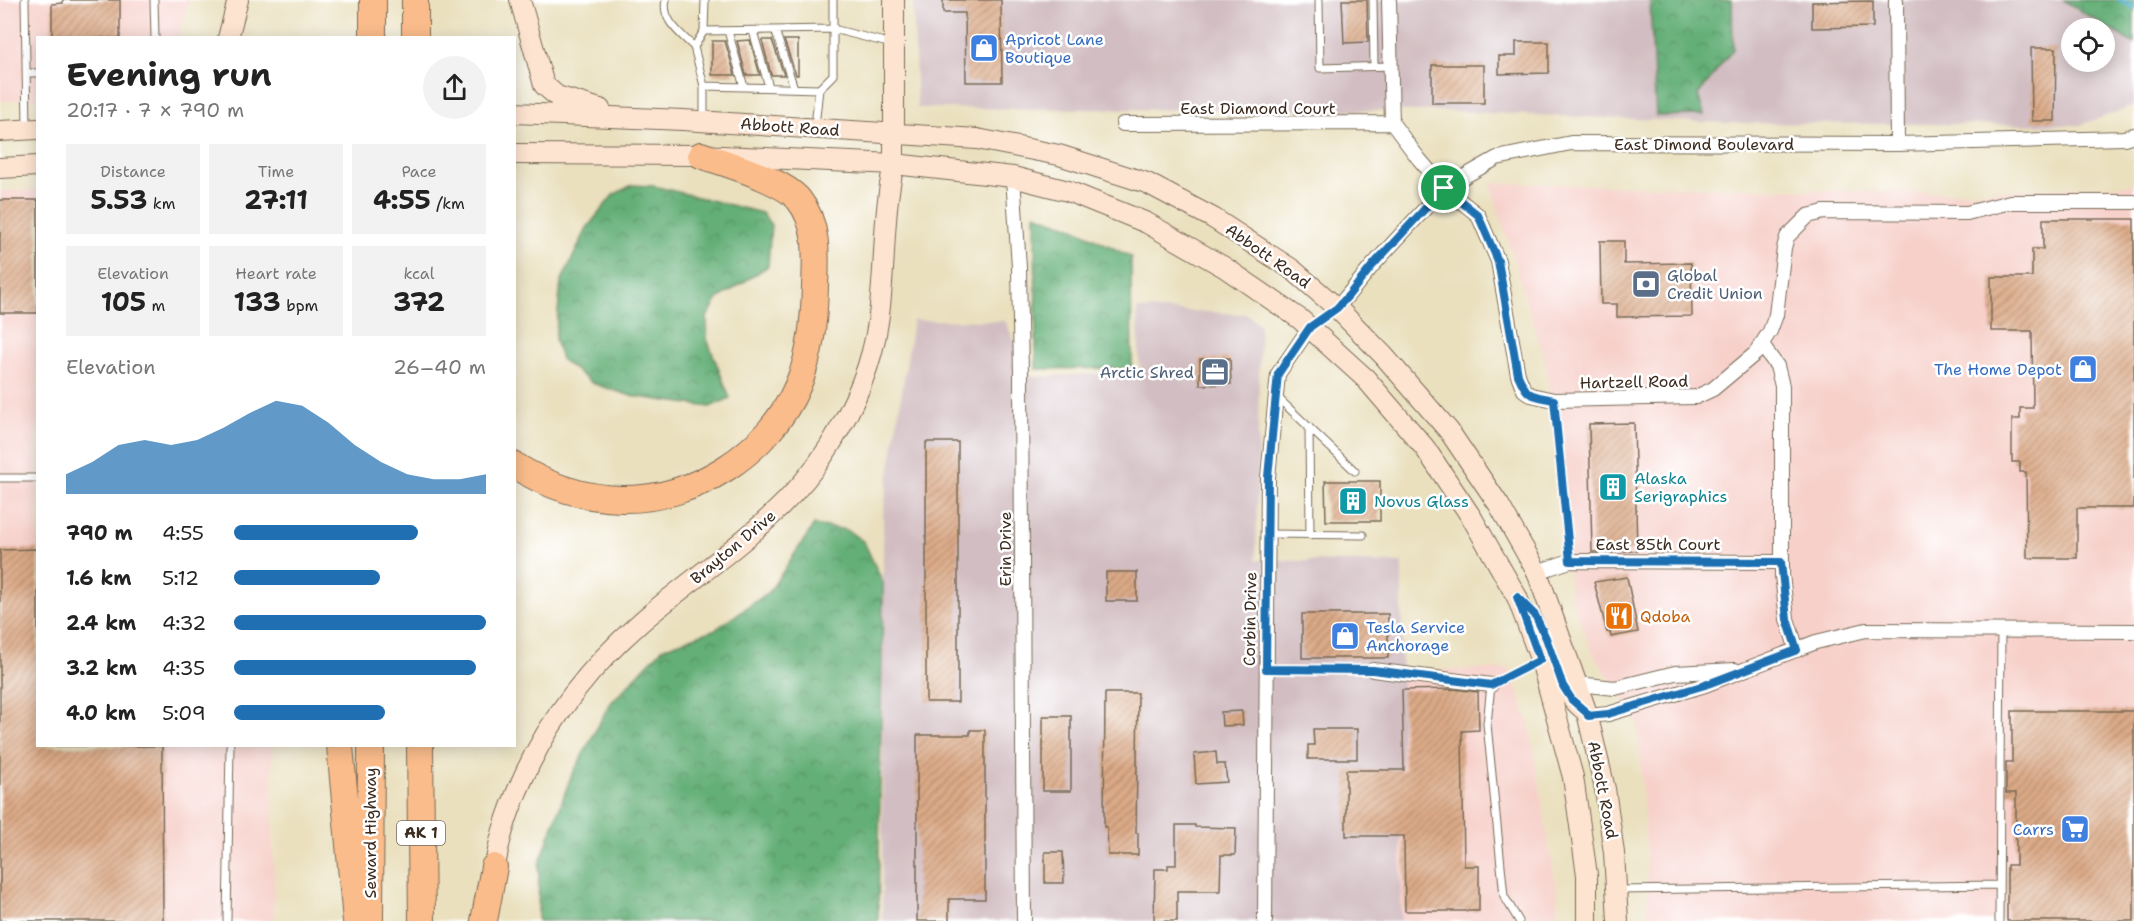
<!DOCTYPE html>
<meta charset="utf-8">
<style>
body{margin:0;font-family:"Shantell Sans",sans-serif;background:#f2f2f2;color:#222;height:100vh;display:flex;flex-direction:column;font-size:22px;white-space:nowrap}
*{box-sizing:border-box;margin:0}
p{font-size:20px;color:#767676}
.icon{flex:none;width:33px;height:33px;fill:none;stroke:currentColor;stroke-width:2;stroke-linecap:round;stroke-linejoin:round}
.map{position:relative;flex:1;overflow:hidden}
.side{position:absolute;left:36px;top:36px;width:480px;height:711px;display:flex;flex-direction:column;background:#fff;border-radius:0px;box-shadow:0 3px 15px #0003}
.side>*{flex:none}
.controls{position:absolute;left:2061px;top:18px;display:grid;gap:12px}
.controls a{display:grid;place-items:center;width:54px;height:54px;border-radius:50%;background:#fff;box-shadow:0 3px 15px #0003;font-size:30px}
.pin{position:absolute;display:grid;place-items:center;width:51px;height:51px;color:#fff;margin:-26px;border:3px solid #fff;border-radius:50%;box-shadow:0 2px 6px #0007}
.round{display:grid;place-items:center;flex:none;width:63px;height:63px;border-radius:32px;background:#f2f2f2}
.summary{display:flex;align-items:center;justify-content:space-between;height:102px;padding:0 30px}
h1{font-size:33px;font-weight:700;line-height:45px}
.stats{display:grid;grid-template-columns:repeat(3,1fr);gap:9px;height:102px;padding:6px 30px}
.stats div{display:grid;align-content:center;border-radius:0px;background:#f2f2f2;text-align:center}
.stats b{font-size:26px;font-weight:700}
.stats small{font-size:16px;font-weight:400}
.stats p{font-size:16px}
.chart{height:168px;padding:12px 30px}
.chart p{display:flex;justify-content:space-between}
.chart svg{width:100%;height:108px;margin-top:6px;fill:#1f6fb2;opacity:.7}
ul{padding:0 30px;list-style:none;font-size:20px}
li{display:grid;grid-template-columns:96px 72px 1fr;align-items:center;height:45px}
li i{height:15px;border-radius:8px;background:#1f6fb2}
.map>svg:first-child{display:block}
.built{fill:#f7d0ca}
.industrial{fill:#d2bec2;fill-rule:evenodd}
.forest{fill:url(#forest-crowns);stroke:#506c4a;stroke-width:1.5}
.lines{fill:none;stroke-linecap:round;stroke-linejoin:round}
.stream{stroke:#45abc5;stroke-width:5}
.building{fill:url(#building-hatch)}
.lane-casing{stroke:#786a56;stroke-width:9}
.street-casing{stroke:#786a56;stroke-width:16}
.secondary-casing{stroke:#786a56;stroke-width:22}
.highway-casing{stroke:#786a56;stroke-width:28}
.lane{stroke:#fff;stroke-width:7}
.street{stroke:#fff;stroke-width:14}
.secondary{stroke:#fde4d1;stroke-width:20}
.highway{stroke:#fabc8b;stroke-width:26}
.route-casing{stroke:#fff;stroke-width:12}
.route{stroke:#1f6fb2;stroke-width:8}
.labels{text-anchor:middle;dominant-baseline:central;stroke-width:5;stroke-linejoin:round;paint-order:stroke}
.shield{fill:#fff;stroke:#766a62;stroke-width:1.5}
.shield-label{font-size:15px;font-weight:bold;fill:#3b2a1e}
.shop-label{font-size:16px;fill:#366cbe;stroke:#fff;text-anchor:start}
.street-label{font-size:16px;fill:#3b2a1e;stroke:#fff}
.service-label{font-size:16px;fill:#4e5e75;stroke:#fff;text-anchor:start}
.culture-label{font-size:16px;fill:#0d838f;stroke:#fff;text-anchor:start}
.food-label{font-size:16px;fill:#c56008;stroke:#fff;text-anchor:start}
</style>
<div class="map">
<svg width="2134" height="921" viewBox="0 0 2134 921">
<defs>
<pattern id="forest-crowns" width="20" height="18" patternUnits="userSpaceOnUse" patternTransform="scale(1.5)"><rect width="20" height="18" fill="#64af77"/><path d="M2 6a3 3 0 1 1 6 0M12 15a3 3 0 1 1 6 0" fill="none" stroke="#548f61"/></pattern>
<pattern id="building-hatch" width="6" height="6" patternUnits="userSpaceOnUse" patternTransform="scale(1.5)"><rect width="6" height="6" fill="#dcaa87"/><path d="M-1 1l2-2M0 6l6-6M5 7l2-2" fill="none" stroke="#b48b6e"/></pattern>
</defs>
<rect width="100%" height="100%" fill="#fff"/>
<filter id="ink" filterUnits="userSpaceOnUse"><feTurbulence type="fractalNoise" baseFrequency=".0167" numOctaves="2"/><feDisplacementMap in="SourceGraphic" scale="12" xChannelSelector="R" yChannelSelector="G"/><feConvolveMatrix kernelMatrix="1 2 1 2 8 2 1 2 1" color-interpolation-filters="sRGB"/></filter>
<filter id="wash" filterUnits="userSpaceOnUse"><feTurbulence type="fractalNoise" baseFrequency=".008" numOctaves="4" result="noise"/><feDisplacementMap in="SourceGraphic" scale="24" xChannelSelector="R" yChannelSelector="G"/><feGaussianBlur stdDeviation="1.35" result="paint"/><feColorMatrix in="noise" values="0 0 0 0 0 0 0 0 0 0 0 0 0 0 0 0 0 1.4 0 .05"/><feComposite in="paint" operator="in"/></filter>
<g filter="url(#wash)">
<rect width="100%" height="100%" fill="#eae0be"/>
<path class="built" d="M 0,0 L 189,0 L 178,37 L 38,38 L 37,99 L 0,101 Z
M 1490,183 L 1946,193 L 2134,185 L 2134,921 L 1648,921 L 1646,846 L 1638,723 L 1592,651 L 1571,598 L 1546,364 Z
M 37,190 L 38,746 L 272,746 L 274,921 L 0,921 L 0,191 Z
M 1510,669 L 1529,724 L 1557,893 L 1557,921 L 1401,921 L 1402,670 Z"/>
<path class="industrial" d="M 913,0 L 2134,0 L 2134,106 L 2080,125 L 1725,123 L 1445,111 L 917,108 ZM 2072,28 L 2104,28 L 2104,62 L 2072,62 Z
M 1137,309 L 1247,314 L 1260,325 L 1256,560 L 1402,563 L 1401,921 L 882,921 L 883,514 L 913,320 L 1005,321 L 1031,377 L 1140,372 Z"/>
<path class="forest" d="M 1650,0 L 1732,0 L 1733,49 L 1698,95 L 1704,115 L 1656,116 Z
M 2063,0 L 2134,0 L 2134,44 Z
M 632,185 L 654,186 L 762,213 L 771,225 L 768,266 L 718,299 L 707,317 L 707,339 L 730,398 L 710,407 L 631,396 L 592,383 L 561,359 L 555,340 L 561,282 L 587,228 L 613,195 Z
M 1035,214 L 1074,228 L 1131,257 L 1132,368 L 1036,369 Z
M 814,525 L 847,530 L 864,542 L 883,583 L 878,921 L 538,921 L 539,865 L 570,779 L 609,705 L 663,648 L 716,629 L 769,592 Z"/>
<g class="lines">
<path class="stream" d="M 2120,0 L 2134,7"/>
</g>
<g id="blocks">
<path class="building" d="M 63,0 L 120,0 L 120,38 L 52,38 L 52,4 L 63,3 Z
M 943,0 L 1001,0 L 1002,82 L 966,82 L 965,13 L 943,13 Z
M 1342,0 L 1367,0 L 1368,42 L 1344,43 Z
M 1873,1 L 1873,27 L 1812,28 L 1812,2 Z
M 750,40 L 760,75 L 746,75 L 737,41 Z
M 762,40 L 772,40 L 784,75 L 771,75 Z
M 784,40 L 798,40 L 798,75 L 796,75 Z
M 712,41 L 725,41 L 735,75 L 712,75 Z
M 1516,42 L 1549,42 L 1549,73 L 1499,74 L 1499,56 L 1516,56 Z
M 2031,48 L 2056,48 L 2055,121 L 2032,121 Z
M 1432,65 L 1484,65 L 1484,103 L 1432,103 Z
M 0,200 L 38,200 L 38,313 L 0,313 Z
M 2043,219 L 2134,219 L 2134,508 L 2077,508 L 2077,558 L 2027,558 L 2026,472 L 2020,472 L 2020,462 L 2012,462 L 2012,419 L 2020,419 L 2020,408 L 2033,408 L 2032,331 L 1991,331 L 1991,277 L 2032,277 L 2032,249 L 2043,249 Z
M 1600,241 L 1624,241 L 1624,264 L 1691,263 L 1692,316 L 1617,317 L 1617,304 L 1601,304 Z
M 1230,358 L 1231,384 L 1200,385 L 1200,359 Z
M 1634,423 L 1637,551 L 1592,552 L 1589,424 Z
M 926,442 L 958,442 L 958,702 L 926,702 Z
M 1325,481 L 1380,481 L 1380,521 L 1326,521 Z
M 38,549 L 38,746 L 162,746 L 163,921 L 0,921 L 0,550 Z
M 1106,572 L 1137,572 L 1137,601 L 1106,601 Z
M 1627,577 L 1638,632 L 1611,637 L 1610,632 L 1607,632 L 1594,582 Z
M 1302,614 L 1388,614 L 1388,658 L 1302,658 Z
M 1453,689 L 1478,692 L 1479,730 L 1462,731 L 1464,866 L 1479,866 L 1479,911 L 1405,911 L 1404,836 L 1346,836 L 1346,770 L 1404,770 L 1402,690 Z
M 1105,693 L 1138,693 L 1136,833 L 1138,833 L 1138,855 L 1108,855 L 1107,827 L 1104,827 Z
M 1242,711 L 1243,725 L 1222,726 L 1221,712 Z
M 2012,711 L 2134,711 L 2134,921 L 2007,921 L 2007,865 L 2016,865 L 2016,793 L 2006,793 L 2006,762 L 2012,762 Z
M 1043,716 L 1071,716 L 1071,791 L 1043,791 Z
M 1313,729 L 1357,729 L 1357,759 L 1308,759 L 1308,745 L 1314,745 Z
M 970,730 L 985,730 L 985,899 L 949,899 L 949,921 L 917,921 L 917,735 L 970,735 Z
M 1216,752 L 1217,764 L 1225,764 L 1227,782 L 1196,784 L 1194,754 Z
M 1176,825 L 1195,825 L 1195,827 L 1236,828 L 1235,855 L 1221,855 L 1220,891 L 1177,891 L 1177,921 L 1154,921 L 1155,869 L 1168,869 L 1168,865 L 1176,865 Z
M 1045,852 L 1063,852 L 1064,883 L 1045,883 Z"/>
</g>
</g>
<g filter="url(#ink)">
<use href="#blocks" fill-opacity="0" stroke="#786a56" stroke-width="1.5"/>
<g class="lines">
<g class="lane-casing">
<path id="lane" d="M 25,0 L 27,127
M 154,0 L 155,38
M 666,0 C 661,20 681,34 694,47
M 1319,0 L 1320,68 L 1391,66
M 1373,0 L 1374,66
M 775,30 L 794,88
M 704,31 L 833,29 L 892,44
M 753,31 L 769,87
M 26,73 L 38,73
M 704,86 L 744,87 L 728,31
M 744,87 L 819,89
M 704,119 L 704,86 L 694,47 L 704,31 L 705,0
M 815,126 L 819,89 L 833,75 L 833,0
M 1276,396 L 1355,471
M 1554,400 L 1570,561
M 1309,427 L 1310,535
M 0,478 L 38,478
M 1267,534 L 1363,535
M 1266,669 L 1373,670
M 1618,890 L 1999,885
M 227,921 L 230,746
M 1519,921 L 1504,896 L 1487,724 L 1491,685 L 1539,661
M 1999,921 L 2001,630"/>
</g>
<g class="street-casing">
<path id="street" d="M 1389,0 L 1392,123 L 1419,159 L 1444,188 L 1478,215 L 1498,261 L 1518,375 L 1524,390 L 1531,395 L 1554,400 L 1696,397 L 1713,389 L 1756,353 L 1770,331 L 1776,315 L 1784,248 L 1787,237 L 1808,216 L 1824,212 L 1967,213 L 2010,202 L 2134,202
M 1896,0 L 1897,144
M 1123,124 L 1392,123
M 1013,177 L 1019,267 L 1021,374 L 1024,921
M 1337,308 L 1373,265 L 1444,188 L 1497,158 L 1571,143 L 1897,144 L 2124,138 L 2134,135
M 1761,344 L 1777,366 L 1782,386 L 1782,575 L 1787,619 L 1797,650
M 1537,572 L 1570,561 L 1781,562
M 1373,670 L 1491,685
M 1578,684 L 1615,688 L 1675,673 L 1735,670
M 1588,716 L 1608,714 L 1705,685 L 1816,642 L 1866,630 L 2134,631
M 1265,921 L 1268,477 L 1278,374 L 1310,327"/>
</g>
<g class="secondary-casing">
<path id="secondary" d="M 520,0 L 544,85 L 557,96 L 600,109
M 228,38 L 238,0
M 514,113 L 683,120 L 977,139 L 1059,155 L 1147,183 L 1213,218 L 1293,270 L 1337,308 L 1384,356 L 1449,431 L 1499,505 L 1537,572 L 1587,713 L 1605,789 L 1614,853 L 1618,921
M 0,131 L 38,129
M 514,154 L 701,155 L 894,164 L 1013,177 L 1068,191 L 1147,223 L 1224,267 L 1300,319 L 1366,379 L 1425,448 L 1472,518 L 1517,597 L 1542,664 L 1573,777 L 1587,875 L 1587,921
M 0,168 L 38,166
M 1547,641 C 1557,666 1561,692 1583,709
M 494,879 C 496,844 509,808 524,776 C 551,716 592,665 641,622 C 706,566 782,522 829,447 C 852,410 872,366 878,322 C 886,270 882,216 894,164 L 894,0"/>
</g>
<g class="highway-casing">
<path id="highway" d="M 373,0 L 373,38
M 415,0 L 415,38
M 514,465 C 547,486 582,498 621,499 C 694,501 770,452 798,385 C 811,354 814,321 815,287 C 816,258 819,225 799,200 C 783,180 726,164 701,155
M 340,746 L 356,921
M 420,746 L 422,921
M 370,919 L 371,746
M 484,921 L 494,867"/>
</g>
<use href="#lane" class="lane"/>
<use href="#street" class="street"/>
<use href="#secondary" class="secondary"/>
<use href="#highway" class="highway"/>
</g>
</g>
<g class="lines" filter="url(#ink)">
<g class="route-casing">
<path id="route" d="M 1444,188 L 1478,215 L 1498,261 L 1518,375 C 1528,398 1530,395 1554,400 L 1570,561 L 1781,562 L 1787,619 L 1797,650 L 1705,685 L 1608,714 L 1588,716 L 1587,713 L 1572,700 L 1563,686 L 1546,638 L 1535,615 L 1517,597 L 1540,660 L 1491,685 L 1373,670 L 1266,669 L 1268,477 L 1278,374 L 1310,327 L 1337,308 L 1348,296 L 1373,265 Z"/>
</g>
<use href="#route" class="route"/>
</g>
<defs>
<g id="shop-square" transform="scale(1.5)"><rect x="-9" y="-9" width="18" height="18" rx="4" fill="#3f7fe0" stroke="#fff"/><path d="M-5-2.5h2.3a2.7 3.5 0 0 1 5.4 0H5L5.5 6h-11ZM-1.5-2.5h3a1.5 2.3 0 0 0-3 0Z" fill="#fff"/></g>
<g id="bank-square" transform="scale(1.5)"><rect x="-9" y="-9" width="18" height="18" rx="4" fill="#5c6f8a" stroke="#fff"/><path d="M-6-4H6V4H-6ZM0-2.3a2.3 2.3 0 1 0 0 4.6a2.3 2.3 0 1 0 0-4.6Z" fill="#fff"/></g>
<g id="office-square" transform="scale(1.5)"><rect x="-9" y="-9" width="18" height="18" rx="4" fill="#5c6f8a" stroke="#fff"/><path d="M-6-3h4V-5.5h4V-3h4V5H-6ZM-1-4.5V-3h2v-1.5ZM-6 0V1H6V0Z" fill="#fff"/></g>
<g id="building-square" transform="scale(1.5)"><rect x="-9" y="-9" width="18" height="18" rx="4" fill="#0f9aa8" stroke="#fff"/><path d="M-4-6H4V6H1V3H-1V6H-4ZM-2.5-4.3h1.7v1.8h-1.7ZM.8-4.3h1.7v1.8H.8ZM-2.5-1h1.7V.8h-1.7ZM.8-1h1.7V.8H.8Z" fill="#fff"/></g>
<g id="restaurant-square" transform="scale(1.5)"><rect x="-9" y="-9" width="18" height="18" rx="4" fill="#e8710a" stroke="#fff"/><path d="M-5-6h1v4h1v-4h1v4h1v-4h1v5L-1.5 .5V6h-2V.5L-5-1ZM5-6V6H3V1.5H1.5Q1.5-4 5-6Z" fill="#fff"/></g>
<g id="supermarket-square" transform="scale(1.5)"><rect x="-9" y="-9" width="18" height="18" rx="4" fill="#3f7fe0" stroke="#fff"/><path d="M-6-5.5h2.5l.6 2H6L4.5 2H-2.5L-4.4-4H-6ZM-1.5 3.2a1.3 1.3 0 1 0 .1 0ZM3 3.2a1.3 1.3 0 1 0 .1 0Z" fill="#fff"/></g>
</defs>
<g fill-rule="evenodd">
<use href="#shop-square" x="984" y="48"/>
<use href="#bank-square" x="1646" y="284"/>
<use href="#shop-square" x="2083" y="369"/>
<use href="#office-square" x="1215" y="372"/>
<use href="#building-square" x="1613" y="487"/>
<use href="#building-square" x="1353" y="501"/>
<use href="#restaurant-square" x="1619" y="616"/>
<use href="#shop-square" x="1345" y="636"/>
<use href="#supermarket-square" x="2075" y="829"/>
</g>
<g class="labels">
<rect class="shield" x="397" y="821" width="48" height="24" rx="4.5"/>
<g class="shield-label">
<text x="421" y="833">AK 1</text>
</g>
<g class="shop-label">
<text x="1005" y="39">Apricot Lane<tspan x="1005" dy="18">Boutique</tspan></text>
<text x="2062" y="369" text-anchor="end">The Home Depot</text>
<text x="1366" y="627">Tesla Service<tspan x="1366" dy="18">Anchorage</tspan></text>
<text x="2054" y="829" text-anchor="end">Carrs</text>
</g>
<g class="street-label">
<text x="1258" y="108">East Diamond Court</text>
<text transform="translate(790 127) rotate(4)">Abbott Road</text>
<text x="1704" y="144">East Dimond Boulevard</text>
<text transform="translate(1268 256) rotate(35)">Abbott Road</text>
<text transform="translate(1634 382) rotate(-1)">Hartzell Road</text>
<text x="1658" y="544">East 85th Court</text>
<text transform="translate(733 547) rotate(-40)">Brayton Drive</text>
<text transform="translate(1005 549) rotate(-90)">Erin Drive</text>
<text transform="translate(1250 619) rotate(-89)">Corbin Drive</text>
<text transform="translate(1603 790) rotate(79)">Abbott Road</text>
<text transform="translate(370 833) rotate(-90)">Seward Highway</text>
</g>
<g class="service-label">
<text x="1667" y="275">Global<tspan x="1667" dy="18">Credit Union</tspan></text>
<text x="1194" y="372" text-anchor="end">Arctic Shred</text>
</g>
<g class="culture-label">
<text x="1634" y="478">Alaska<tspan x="1634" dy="18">Serigraphics</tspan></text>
<text x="1374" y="501">Novus Glass</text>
</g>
<g class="food-label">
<text x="1640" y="616">Qdoba</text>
</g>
</g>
</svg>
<div class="controls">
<a><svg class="icon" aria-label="locate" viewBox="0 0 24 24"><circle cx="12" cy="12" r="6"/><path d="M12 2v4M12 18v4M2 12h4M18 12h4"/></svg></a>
</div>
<div class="pin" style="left:1444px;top:188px;background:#1e9e55"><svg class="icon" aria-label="arrive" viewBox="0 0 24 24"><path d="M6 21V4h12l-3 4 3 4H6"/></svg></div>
<section class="side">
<div class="summary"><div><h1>Evening run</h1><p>20:17 · 7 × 790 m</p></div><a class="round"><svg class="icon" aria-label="share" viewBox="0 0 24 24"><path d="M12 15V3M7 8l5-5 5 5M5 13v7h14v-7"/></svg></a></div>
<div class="stats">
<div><p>Distance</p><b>5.53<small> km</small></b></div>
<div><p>Time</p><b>27:11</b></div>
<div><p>Pace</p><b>4:55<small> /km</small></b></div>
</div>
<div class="stats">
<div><p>Elevation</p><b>105<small> m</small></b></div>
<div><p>Heart rate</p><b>133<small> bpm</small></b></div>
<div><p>kcal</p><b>372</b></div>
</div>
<div class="chart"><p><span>Elevation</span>26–40 m</p>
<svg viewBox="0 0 160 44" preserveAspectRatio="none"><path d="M0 44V36L10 31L20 24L30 22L40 24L50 22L60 17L70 11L80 6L90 8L100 15L110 24L120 31L130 36L140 38L150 38L160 36V44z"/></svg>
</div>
<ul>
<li><b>790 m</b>4:55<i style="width:73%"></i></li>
<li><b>1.6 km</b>5:12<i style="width:58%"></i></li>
<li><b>2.4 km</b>4:32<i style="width:100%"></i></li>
<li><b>3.2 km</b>4:35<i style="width:96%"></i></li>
<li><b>4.0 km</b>5:09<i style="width:60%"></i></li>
</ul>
</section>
</div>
